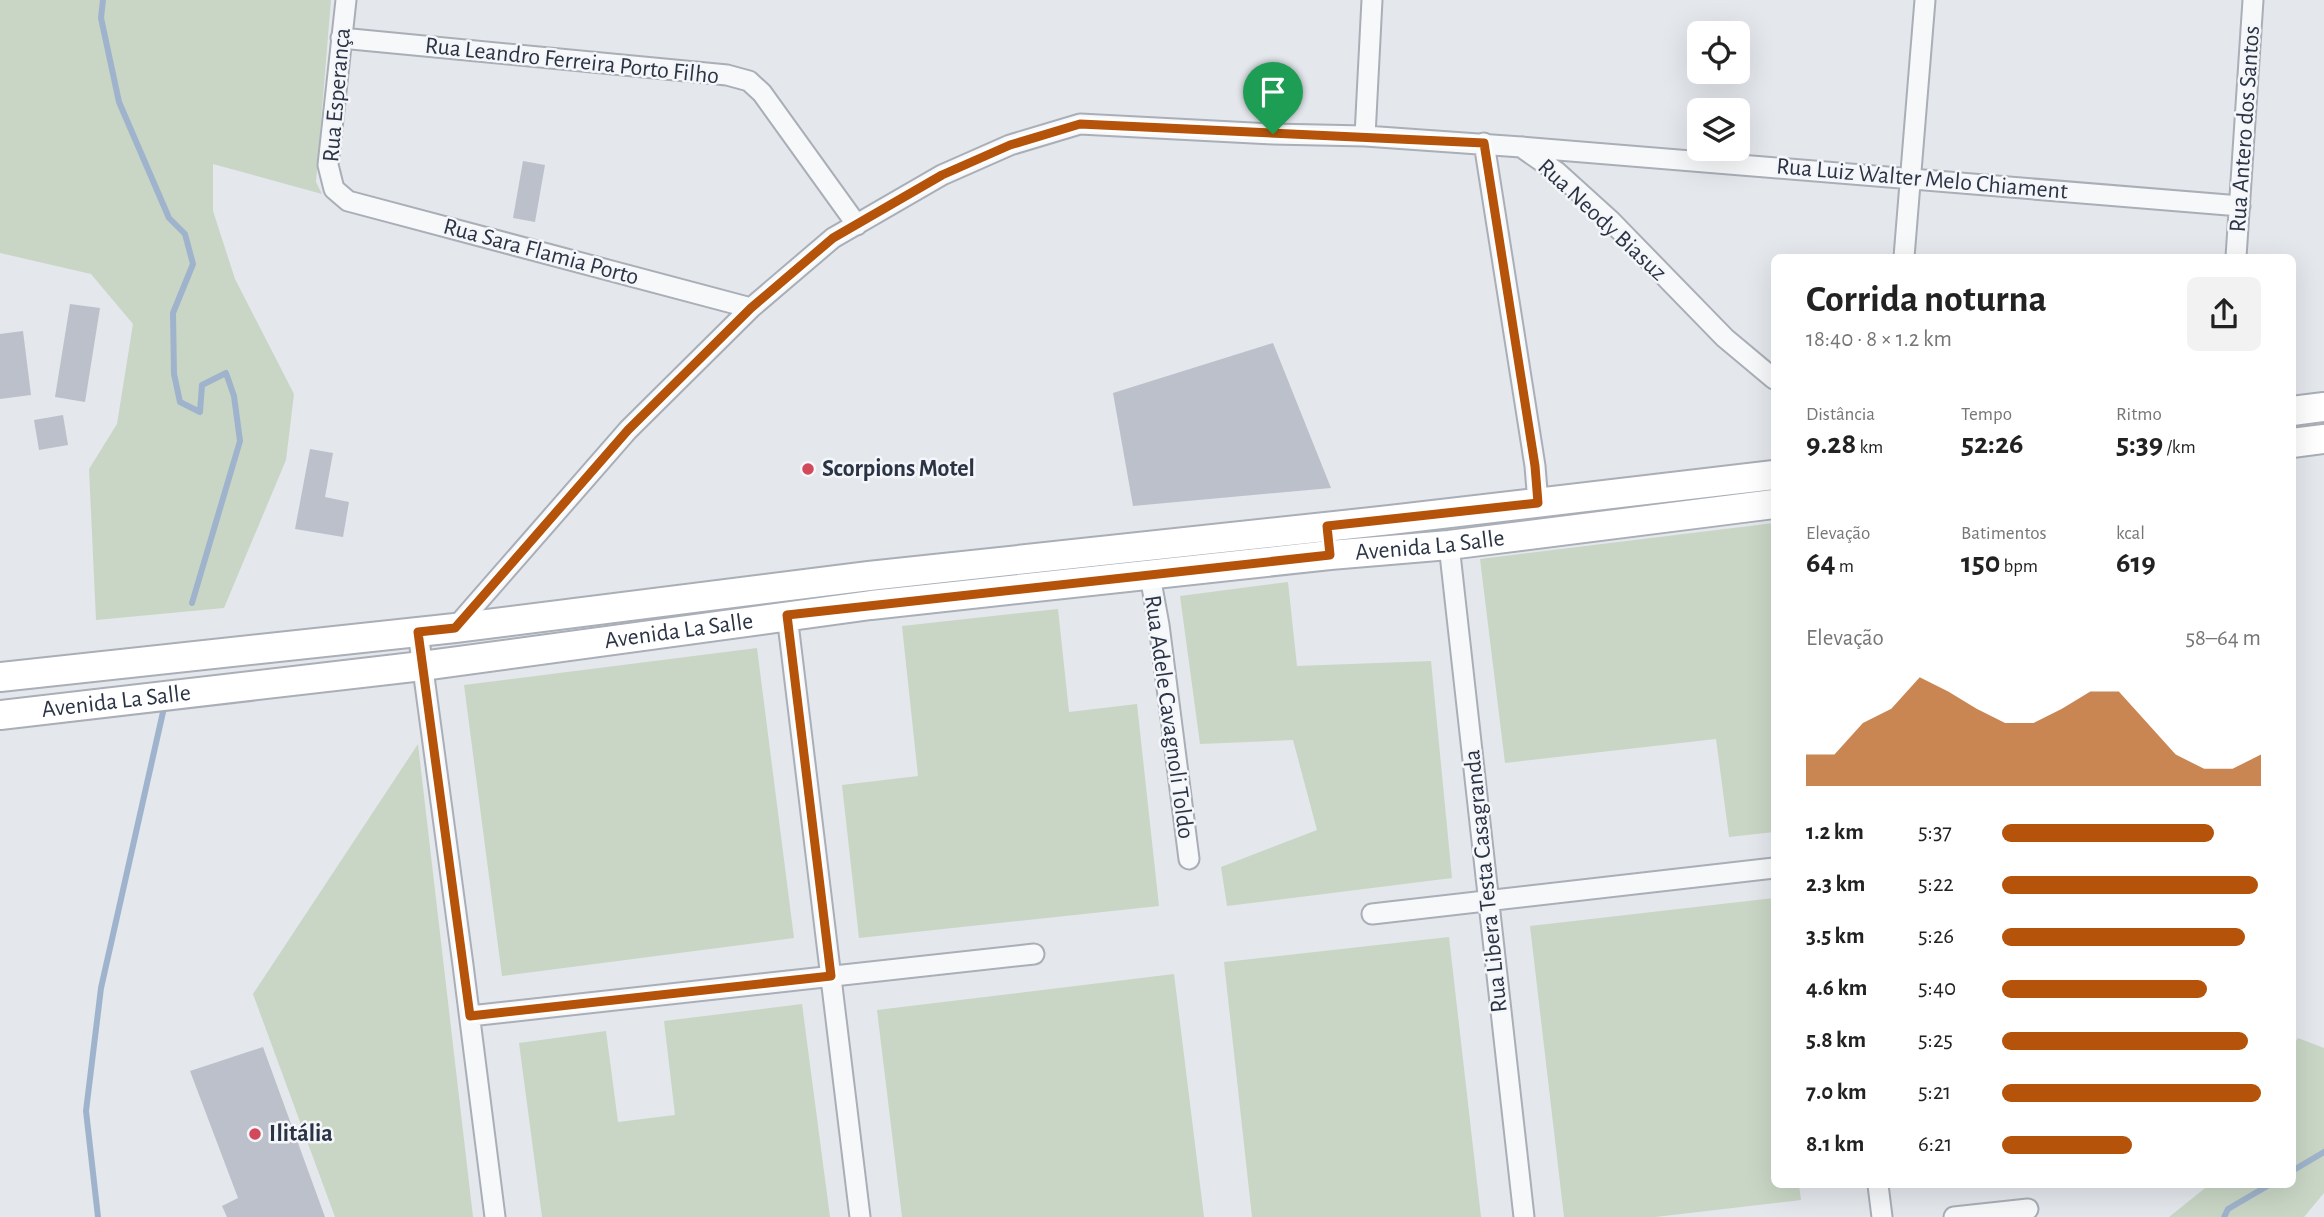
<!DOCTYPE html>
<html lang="pt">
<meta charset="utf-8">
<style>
body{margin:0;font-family:"Alegreya Sans",sans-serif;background:#f2f2f2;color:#222;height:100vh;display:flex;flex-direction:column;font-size:26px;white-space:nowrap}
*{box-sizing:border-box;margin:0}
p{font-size:23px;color:#767676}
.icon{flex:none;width:38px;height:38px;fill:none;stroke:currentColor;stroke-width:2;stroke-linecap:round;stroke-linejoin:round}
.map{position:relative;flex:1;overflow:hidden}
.sheet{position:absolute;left:1771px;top:254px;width:525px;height:934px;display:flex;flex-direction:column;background:#fff;border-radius:10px;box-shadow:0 7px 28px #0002}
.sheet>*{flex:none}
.buttons{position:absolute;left:1687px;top:21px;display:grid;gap:14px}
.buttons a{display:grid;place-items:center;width:63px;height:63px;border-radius:10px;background:#fff;box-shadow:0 7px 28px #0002;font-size:35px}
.pin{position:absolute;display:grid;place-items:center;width:60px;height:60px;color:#fff;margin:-72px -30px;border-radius:50% 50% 50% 0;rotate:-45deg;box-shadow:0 0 7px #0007}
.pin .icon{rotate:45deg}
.round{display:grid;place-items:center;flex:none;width:74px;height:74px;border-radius:10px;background:#f2f2f2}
.overview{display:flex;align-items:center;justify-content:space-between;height:119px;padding:0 35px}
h1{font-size:38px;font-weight:700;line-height:52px}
.stats{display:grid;grid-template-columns:repeat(3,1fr);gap:10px;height:119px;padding:7px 35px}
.stats div{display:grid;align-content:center}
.stats b{font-size:30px;font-weight:700}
.stats small{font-size:19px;font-weight:400}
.stats p{font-size:19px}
.chart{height:196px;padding:14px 35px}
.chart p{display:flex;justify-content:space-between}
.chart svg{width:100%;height:126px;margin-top:7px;fill:#b45309;opacity:.7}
ul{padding:0 35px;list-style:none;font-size:23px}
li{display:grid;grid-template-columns:112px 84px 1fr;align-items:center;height:52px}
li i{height:18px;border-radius:9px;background:#b45309}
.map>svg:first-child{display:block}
.green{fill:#c9d6c5}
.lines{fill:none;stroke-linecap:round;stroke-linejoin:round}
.stream{stroke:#9fb4cc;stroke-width:6}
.building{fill:#bbc0ca}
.street-casing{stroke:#a9aeb7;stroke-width:23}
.secondary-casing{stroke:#a9aeb7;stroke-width:32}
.street{stroke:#f7f8fa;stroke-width:19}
.secondary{stroke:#fff;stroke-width:28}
.route-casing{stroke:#fff;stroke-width:14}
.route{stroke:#b45309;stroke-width:9}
.poi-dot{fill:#d1495b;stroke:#f4f6f9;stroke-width:2.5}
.labels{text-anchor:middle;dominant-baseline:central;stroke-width:5;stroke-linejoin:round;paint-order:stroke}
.street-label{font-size:24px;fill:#2b3445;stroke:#f4f6f9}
.poi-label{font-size:24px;font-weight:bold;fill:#2b3445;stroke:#f4f6f9;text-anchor:start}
</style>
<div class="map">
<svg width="2324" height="1217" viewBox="0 0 2324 1217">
<rect width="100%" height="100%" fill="#e4e7ec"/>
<path class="green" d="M 0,0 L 331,0 L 316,182 L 322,194 L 213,164 L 213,211 L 235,279 L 294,394 L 286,460 L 224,608 L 96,620 L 89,469 L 117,424 L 133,324 L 91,274 L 0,253 Z
M 1774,523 L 1774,832 L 1729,837 L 1716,739 L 1505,763 L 1480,559 Z
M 1288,582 L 1297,666 L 1431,661 L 1452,878 L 1227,906 L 1221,867 L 1317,830 L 1293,740 L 1200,744 L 1180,596 Z
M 1058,609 L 1069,712 L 1137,704 L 1159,906 L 859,938 L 842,785 L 918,776 L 902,626 Z
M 757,648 L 794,938 L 502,976 L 464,685 Z
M 418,744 L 473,1217 L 335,1217 L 253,994 Z
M 1774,898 L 1774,1185 L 1799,1185 L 1801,1200 L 1655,1217 L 1564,1217 L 1530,926 Z
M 1449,937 L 1481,1217 L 1252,1217 L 1224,962 Z
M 1174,974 L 1204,1217 L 902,1217 L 877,1010 Z
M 802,1004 L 830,1217 L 542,1217 L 519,1043 L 606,1031 L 618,1122 L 675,1115 L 664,1021 Z
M 2298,1038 L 2324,1048 L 2324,1193 L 2304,1217 L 2169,1217 L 2209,1185 L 2292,1185 L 2292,1047 Z"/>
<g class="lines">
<path class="stream" d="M 103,0 L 101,18 L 119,102 L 169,218 L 185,234 L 193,264 L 173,313 L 174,374 L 180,402 L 200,412 L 202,385 L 226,373 L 234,396 L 240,441 L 192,603
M 2292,1171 L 2324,1152
M 98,1217 L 86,1111 L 101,988 L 163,712
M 2224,1217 L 2228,1209 L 2269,1185"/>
</g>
<path class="building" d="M 523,161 L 545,165 L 535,222 L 513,218 Z
M 70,304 L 100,308 L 85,402 L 55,397 Z
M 23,331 L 31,395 L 0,399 L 0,334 Z
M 1273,343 L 1331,488 L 1133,506 L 1113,393 Z
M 63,415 L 68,445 L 39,450 L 34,420 Z
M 310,449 L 333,453 L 325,497 L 349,502 L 343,537 L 295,529 Z
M 263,1047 L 325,1217 L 227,1217 L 222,1206 L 238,1198 L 190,1071 Z"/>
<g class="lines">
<g class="street-casing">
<path id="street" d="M 346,0 L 328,165 L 334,189 L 348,201 L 751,308
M 341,38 L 727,75 L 749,81 L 762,93 L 857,225
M 1365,136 L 1372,0
M 1484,143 L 1535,466 L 1538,503
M 1522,147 L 2240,206
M 1904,257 L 1925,0
M 2236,257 L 2253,0
M 1449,545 L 1524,1217
M 1150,576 L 1159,625 L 1189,859
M 787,615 L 860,1217
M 455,628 L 628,430 L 751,308 L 833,238 L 942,175 L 1010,145 L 1080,124 L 1273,134 L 1365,136 L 1521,147 L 1557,172 L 1610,220 L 1725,338 L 1774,379
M 418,632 L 463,965 L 495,1217
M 1372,914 L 1774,868
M 470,1016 L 1034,954
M 1878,1185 L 1882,1217
M 1954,1217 L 2028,1209"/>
</g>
<g class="secondary-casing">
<g id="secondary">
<path d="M 2292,411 L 2324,407"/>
<path d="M 2292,443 L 2324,439"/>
<path d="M 0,677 L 455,628 L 869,576 L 1390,520 L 1774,475"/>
<path id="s1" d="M 0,715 L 422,666 L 871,605 L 1330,555 L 1449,545 L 1774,504"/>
</g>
</g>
<use href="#street" class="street"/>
<use href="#secondary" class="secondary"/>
</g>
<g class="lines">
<g class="route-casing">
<path id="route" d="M 1080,124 L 1484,143 L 1535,466 L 1538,503 L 1327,526 L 1330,555 L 787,615 L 831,976 L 470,1016 L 418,632 L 455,628 L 628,430 L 751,308 L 833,238 L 942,175 L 1010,145 Z"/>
</g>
<use href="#route" class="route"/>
</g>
<g class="poi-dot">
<circle cx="808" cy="469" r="7"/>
<circle cx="255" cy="1134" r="7"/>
</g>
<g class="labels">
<g class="street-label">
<text transform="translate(572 61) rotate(6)">Rua Leandro Ferreira Porto Filho</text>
<text transform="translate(337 95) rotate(-85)">Rua Esperança</text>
<text transform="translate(2245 129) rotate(-86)">Rua Antero dos Santos</text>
<text transform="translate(1922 179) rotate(5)">Rua Luiz Walter Melo Chiament</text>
<text transform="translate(1602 220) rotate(43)">Rua Neody Biasuz</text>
<text transform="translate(541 252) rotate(15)">Rua Sara Flamia Porto</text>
<text stroke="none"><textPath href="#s1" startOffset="1440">Avenida La Salle</textPath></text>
<text stroke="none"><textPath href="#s1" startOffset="684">Avenida La Salle</textPath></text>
<text stroke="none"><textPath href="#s1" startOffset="117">Avenida La Salle</textPath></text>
<text transform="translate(1169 717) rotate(82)">Rua Adele Cavagnoli Toldo</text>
<text transform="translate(1486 881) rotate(-96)">Rua Libera Testa Casagranda</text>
</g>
<g class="poi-label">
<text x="822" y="469">Scorpions Motel</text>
<text x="269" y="1134">Ilitália</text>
</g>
</g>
</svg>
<div class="buttons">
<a><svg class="icon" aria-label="locate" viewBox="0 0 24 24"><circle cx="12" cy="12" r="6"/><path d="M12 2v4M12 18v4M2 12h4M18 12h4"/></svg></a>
<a><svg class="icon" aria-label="layers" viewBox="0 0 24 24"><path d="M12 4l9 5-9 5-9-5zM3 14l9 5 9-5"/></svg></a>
</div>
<div class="pin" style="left:1273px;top:134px;background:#1e9e55"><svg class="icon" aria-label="arrive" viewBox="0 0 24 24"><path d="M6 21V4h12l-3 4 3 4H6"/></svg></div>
<section class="sheet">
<div class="overview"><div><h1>Corrida noturna</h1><p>18:40 · 8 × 1.2 km</p></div><a class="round"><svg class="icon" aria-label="share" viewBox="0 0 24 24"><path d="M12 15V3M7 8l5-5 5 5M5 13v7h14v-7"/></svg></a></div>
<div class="stats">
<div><p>Distância</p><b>9.28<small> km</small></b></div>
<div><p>Tempo</p><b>52:26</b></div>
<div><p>Ritmo</p><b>5:39<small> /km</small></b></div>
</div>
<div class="stats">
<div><p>Elevação</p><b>64<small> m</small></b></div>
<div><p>Batimentos</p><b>150<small> bpm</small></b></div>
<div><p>kcal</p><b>619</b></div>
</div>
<div class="chart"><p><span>Elevação</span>58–64 m</p>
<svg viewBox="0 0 160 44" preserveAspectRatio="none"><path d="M0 44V33L10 33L20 22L30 17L40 6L50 11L60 17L70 22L80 22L90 17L100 11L110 11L120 22L130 33L140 38L150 38L160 33V44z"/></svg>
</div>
<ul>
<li><b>1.2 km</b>5:37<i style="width:82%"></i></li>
<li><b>2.3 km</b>5:22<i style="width:99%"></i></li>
<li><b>3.5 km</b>5:26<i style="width:94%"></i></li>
<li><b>4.6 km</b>5:40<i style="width:79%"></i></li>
<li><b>5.8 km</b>5:25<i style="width:95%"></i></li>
<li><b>7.0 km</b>5:21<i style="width:100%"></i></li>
<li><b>8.1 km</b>6:21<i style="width:50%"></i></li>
</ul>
</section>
</div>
